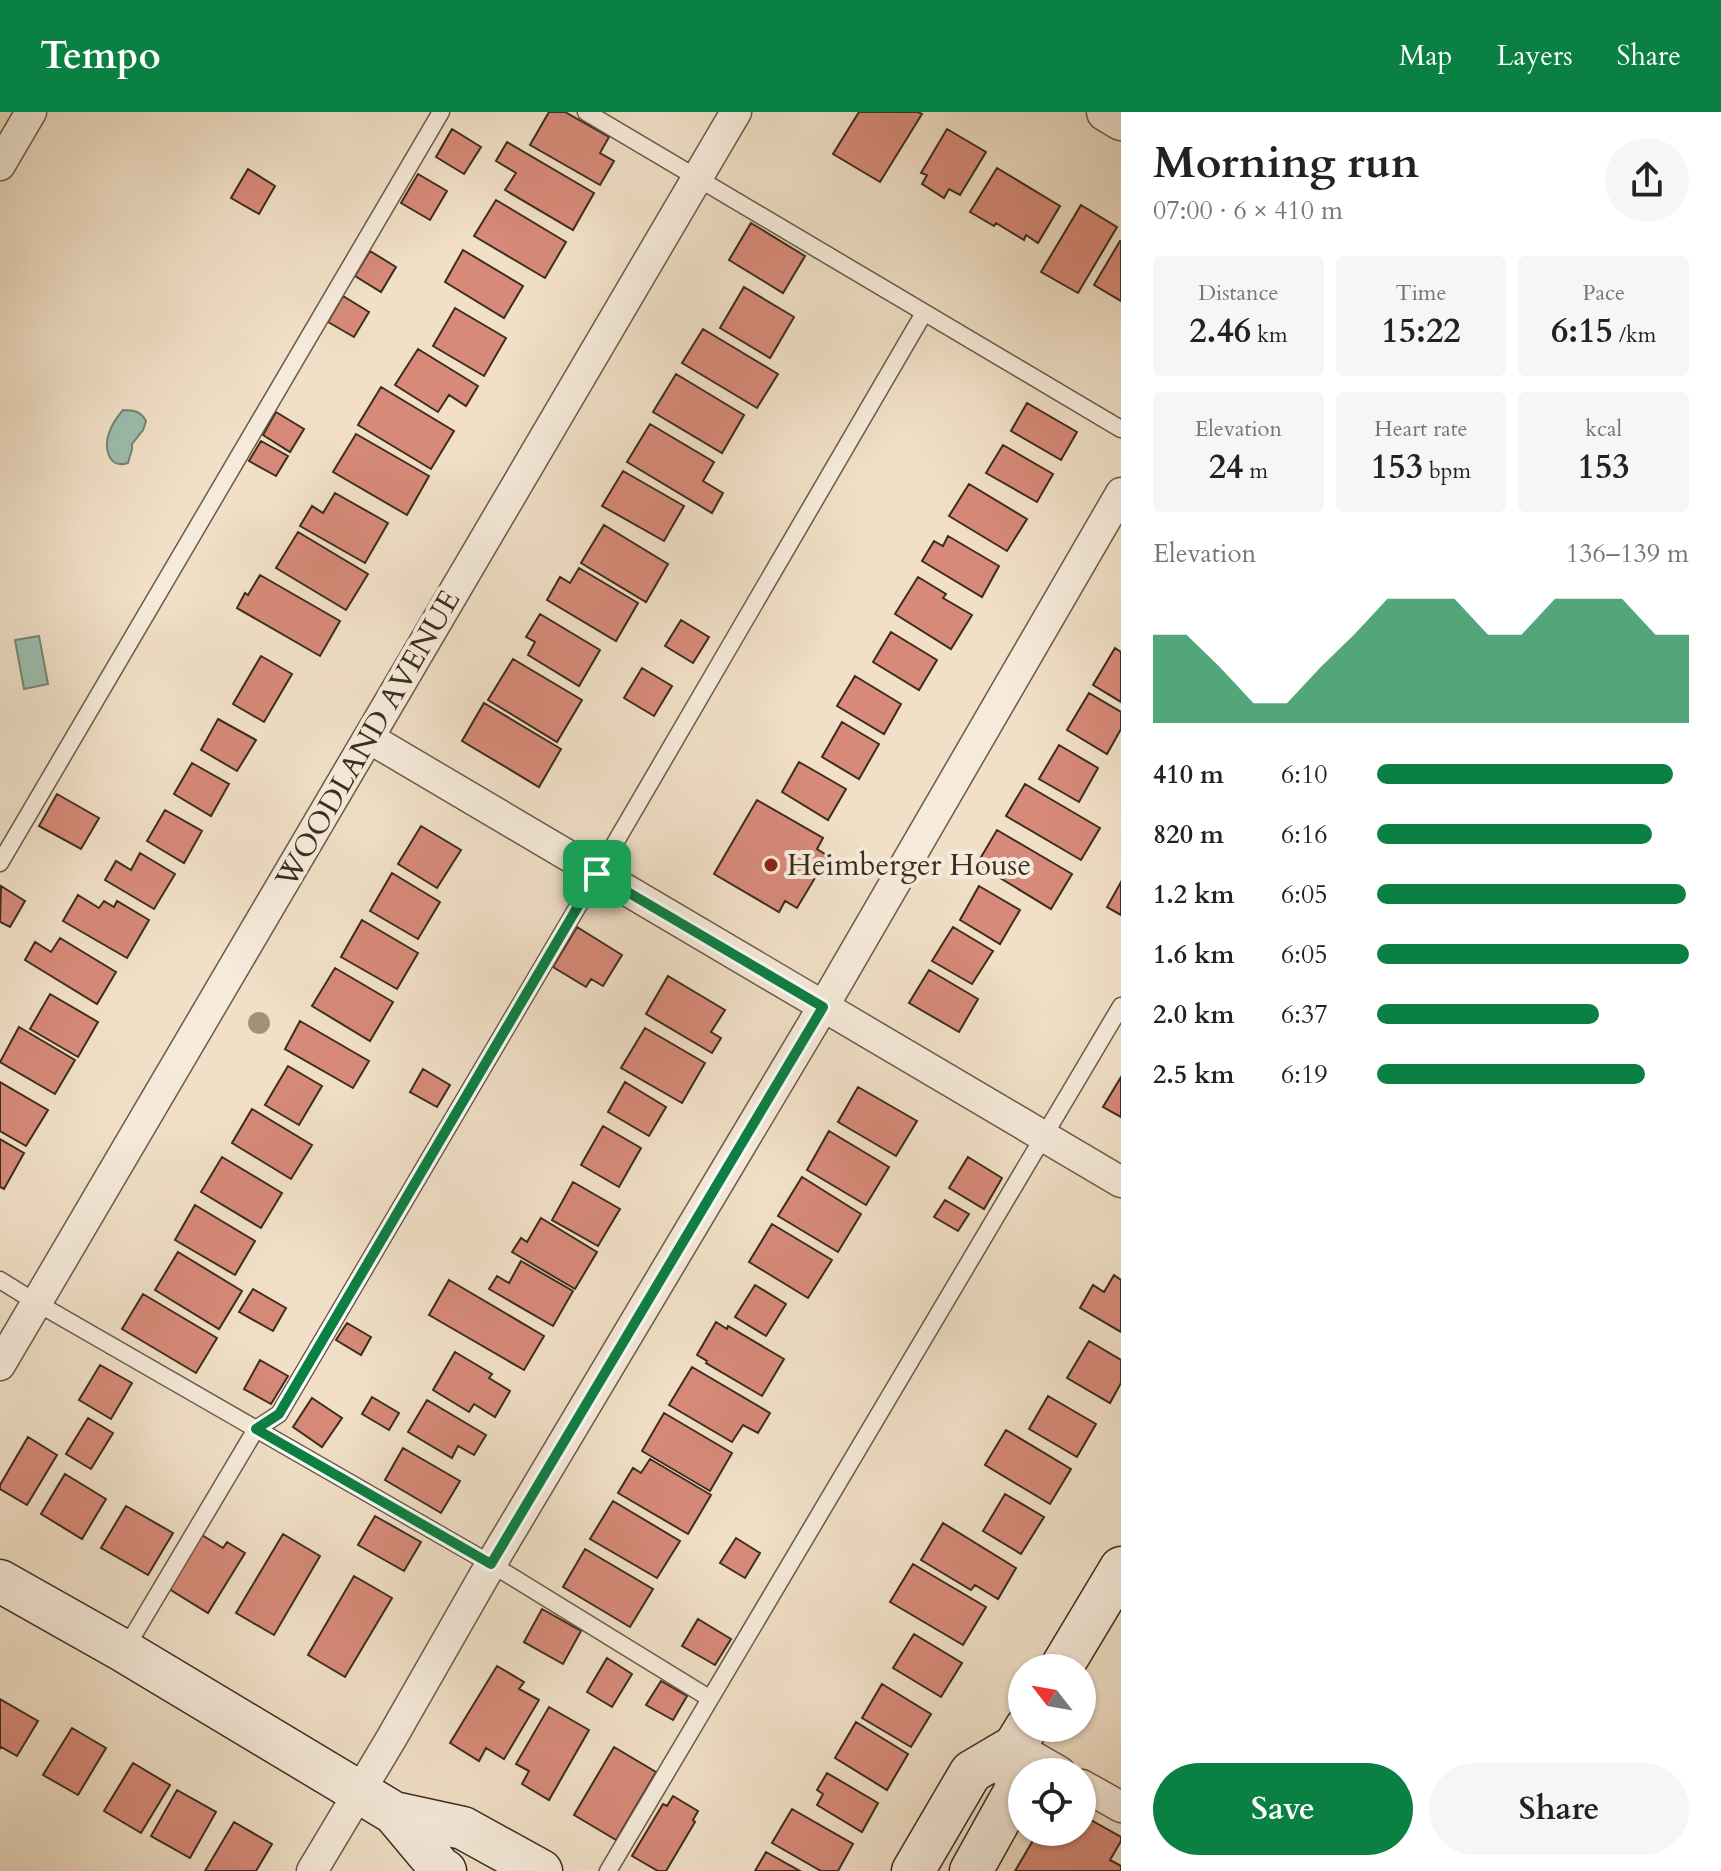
<!DOCTYPE html>
<meta charset="utf-8">
<style>
body{margin:0;font-family:Cardo,serif;background:#f6f6f6;color:#222;height:100vh;display:flex;flex-direction:column;font-size:30px;white-space:nowrap}
*{box-sizing:border-box;margin:0}
p{font-size:26px;color:#767676}
.icon{flex:none;width:44px;height:44px;fill:none;stroke:currentColor;stroke-width:2;stroke-linecap:round;stroke-linejoin:round}
.map{position:relative;flex:1;overflow:hidden}
.side{display:flex;flex-direction:column;background:#fff;width:600px}
.side>*{flex:none}
.needle{width:52px;rotate:301deg}
.tools{position:absolute;left:1008px;top:1542px;display:grid;gap:16px}
.tools a{display:grid;place-items:center;width:88px;height:88px;border-radius:50%;background:#fff;box-shadow:0 2px 6px #0004;font-size:40px}
.pin{position:absolute;display:grid;place-items:center;width:68px;height:68px;color:#fff;margin:-34px;border-radius:16px;box-shadow:0 4px 12px #0006}
.round{display:grid;place-items:center;flex:none;width:84px;height:84px;border-radius:42px;background:#f6f6f6}
.overview{display:flex;align-items:center;justify-content:space-between;height:136px;padding:0 32px}
h1{font-size:44px;font-weight:700;line-height:60px}
.figures{display:grid;grid-template-columns:repeat(3,1fr);gap:12px;height:136px;padding:8px 32px}
.figures div{display:grid;align-content:center;border-radius:8px;background:#f6f6f6;text-align:center}
.figures b{font-size:34px;font-weight:700}
.figures small{font-size:22px;font-weight:400}
.figures p{font-size:22px}
.chart{height:224px;padding:16px 32px}
.chart p{display:flex;justify-content:space-between}
.chart svg{width:100%;height:144px;margin-top:8px;fill:#0b8043;opacity:.7}
.button{display:flex;gap:16px;margin-top:auto;padding:16px 32px}
.button a{flex:1;height:92px;border-radius:48px;background:#0b8043;color:#fff;font-size:32px;font-weight:700;line-height:92px;text-align:center}
.button a+a{background:#f6f6f6;color:#222}
ul{padding:0 32px;list-style:none;font-size:26px}
li{display:grid;grid-template-columns:128px 96px 1fr;align-items:center;height:60px}
li i{height:20px;border-radius:10px;background:#0b8043}
header{display:flex;align-items:center;gap:48px;box-sizing:border-box;height:112px;padding:0 40px;background:#0b8043;color:#fff}
header strong{font-size:38px}
nav{display:flex;gap:44px;margin-inline-start:auto;font-size:28px}
main{display:flex;flex:1;min-height:0}
.map>svg:first-child{display:block}
.water{fill:#9cbeaf;stroke:#768475;stroke-width:2}
.building{fill:#d78a79;stroke:#3c2d1f;stroke-width:2}
.lines{fill:none;stroke-linecap:round;stroke-linejoin:round}
.service-casing{stroke:#695a49;stroke-width:19}
.minor-casing{stroke:#695a49;stroke-width:33}
.tertiary-casing{stroke:#695a49;stroke-width:41}
.secondary-casing{stroke:#3c2d1f;stroke-width:45}
.service{stroke:#f6ebdb;stroke-width:16}
.minor{stroke:#f6ebdb;stroke-width:30}
.tertiary{stroke:#f6ebdb;stroke-width:38}
.secondary{stroke:#f6ebdb;stroke-width:42}
.tree{fill:#9f927b}
.route-casing{stroke:#fff;stroke-width:16}
.route{stroke:#0b8043;stroke-width:10}
.poi-dot{fill:#8f2418;stroke:#f6ebdb;stroke-width:3}
.labels{text-anchor:middle;dominant-baseline:central;stroke-width:8;stroke-linejoin:round;paint-order:stroke}
.street-label{font-size:30px;fill:#3c2d1f;stroke:#f6ebdb}
.poi-label{font-size:30px;fill:#3c2d1f;stroke:#f6ebdb;text-anchor:start}
</style>
<header>
<strong>Tempo</strong>
<nav><a>Map</a><a>Layers</a><a>Share</a></nav>
</header>
<main>
<div class="map">
<svg width="1121" height="1759" viewBox="0 0 1121 1759">
<rect width="100%" height="100%" fill="#f1e0c7"/>
<filter id="stains"><feTurbulence type="fractalNoise" baseFrequency=".0025" numOctaves="4"/><feColorMatrix values="0 0 0 0 .2 0 0 0 0 .09 0 0 0 0 .02 0 0 0 .5 -.17"/></filter>
<radialGradient id="worn" r=".72"><stop offset=".6" stop-color="#630" stop-opacity="0"/><stop offset="1" stop-color="#630" stop-opacity=".3"/></radialGradient>
<path class="water" d="M 123,298 C 133,298 141,299 146,309 L 143,318 L 132,332 L 132,337 L 128,351 C 108,357 104,336 109,321 C 112,312 117,305 123,298 Z
M 39,524 L 48,572 L 24,577 L 15,528 Z"/>
<path class="building" d="M 549,0 L 565,0 L 609,25 L 600,41 L 614,49 L 600,73 L 530,33 Z
M 859,0 L 918,0 L 922,2 L 880,70 L 833,42 Z
M 452,17 L 481,35 L 464,62 L 436,45 Z
M 947,17 L 986,40 L 960,83 L 949,77 L 944,86 L 922,72 L 927,63 L 921,61 Z
M 507,30 L 594,81 L 573,118 L 505,78 L 516,61 L 496,49 Z
M 997,56 L 1060,94 L 1038,131 L 1026,123 L 1024,128 L 996,111 L 994,114 L 970,100 Z
M 248,57 L 275,74 L 259,102 L 231,86 Z
M 418,62 L 447,79 L 430,108 L 401,91 Z
M 496,88 L 566,130 L 545,166 L 474,124 Z
M 1081,93 L 1117,115 L 1078,181 L 1041,160 Z
M 751,111 L 805,144 L 783,181 L 729,148 Z
M 1120,129 L 1121,129 L 1121,189 L 1094,173 Z
M 463,138 L 523,174 L 504,206 L 445,170 Z
M 370,139 L 396,155 L 381,180 L 355,164 Z
M 744,175 L 794,205 L 770,246 L 720,216 Z
M 343,184 L 369,200 L 354,225 L 328,210 Z
M 455,196 L 506,226 L 484,264 L 433,234 Z
M 703,217 L 778,262 L 757,296 L 682,251 Z
M 418,237 L 478,274 L 466,294 L 449,283 L 438,300 L 395,273 Z
M 676,262 L 744,303 L 722,341 L 653,300 Z
M 381,275 L 454,319 L 431,357 L 358,313 Z
M 1027,291 L 1077,320 L 1061,348 L 1011,319 Z
M 276,300 L 304,317 L 290,340 L 263,323 Z
M 650,312 L 714,350 L 703,369 L 723,381 L 712,401 L 627,350 Z
M 356,322 L 429,364 L 407,403 L 333,360 Z
M 261,329 L 288,344 L 276,364 L 249,349 Z
M 1003,333 L 1053,362 L 1037,390 L 986,361 Z
M 623,359 L 684,394 L 664,429 L 602,394 Z
M 969,372 L 1027,407 L 1007,439 L 949,404 Z
M 335,381 L 388,411 L 365,451 L 300,414 L 312,394 L 323,401 Z
M 604,413 L 668,452 L 646,490 L 581,451 Z
M 298,420 L 368,462 L 346,498 L 276,456 Z
M 948,424 L 999,454 L 982,485 L 922,449 L 934,429 L 943,434 Z
M 579,456 L 638,491 L 616,529 L 547,488 L 560,465 L 570,471 Z
M 260,463 L 340,509 L 320,544 L 237,496 L 245,481 L 248,483 Z
M 918,465 L 946,482 L 943,486 L 972,503 L 951,537 L 895,502 Z
M 540,502 L 600,538 L 579,574 L 528,543 L 535,530 L 526,525 Z
M 681,508 L 709,525 L 693,551 L 665,534 Z
M 891,520 L 937,548 L 919,578 L 873,550 Z
M 1115,536 L 1121,540 L 1121,590 L 1093,573 Z
M 261,544 L 292,562 L 264,610 L 233,592 Z
M 513,547 L 582,588 L 557,630 L 488,588 Z
M 642,556 L 672,574 L 654,604 L 624,586 Z
M 855,564 L 901,592 L 884,622 L 837,594 Z
M 1089,581 L 1121,600 L 1121,617 L 1107,642 L 1067,618 Z
M 484,591 L 561,637 L 539,675 L 462,629 Z
M 218,607 L 256,628 L 237,659 L 201,638 Z
M 842,610 L 879,632 L 859,667 L 822,645 Z
M 1059,633 L 1098,656 L 1079,690 L 1039,667 Z
M 799,650 L 846,677 L 828,708 L 782,680 Z
M 192,651 L 229,672 L 211,704 L 174,682 Z
M 1025,672 L 1100,716 L 1081,748 L 1006,704 Z
M 57,682 L 99,706 L 81,737 L 39,714 Z
M 757,688 L 823,726 L 817,737 L 828,744 L 797,796 L 785,789 L 779,800 L 714,762 Z
M 165,698 L 202,719 L 184,751 L 147,729 Z
M 421,714 L 461,738 L 437,776 L 398,752 Z
M 997,718 L 1072,762 L 1051,797 L 977,752 Z
M 140,741 L 175,762 L 154,797 L 105,768 L 116,749 L 131,758 Z
M 392,761 L 440,790 L 418,827 L 370,799 Z
M 1121,770 L 1121,803 L 1107,795 Z
M 1,774 L 25,789 L 10,815 L 0,810 Z
M 979,774 L 1020,798 L 1000,832 L 960,808 Z
M 78,783 L 99,796 L 104,789 L 114,795 L 117,789 L 149,808 L 127,846 L 63,809 Z
M 362,808 L 418,841 L 397,877 L 341,845 Z
M 577,815 L 622,843 L 603,874 L 591,867 L 586,875 L 553,855 Z
M 953,815 L 993,839 L 972,872 L 932,849 Z
M 60,826 L 116,860 L 97,892 L 25,848 L 35,830 L 51,840 Z
M 335,856 L 393,890 L 370,929 L 312,894 Z
M 929,858 L 978,887 L 959,920 L 909,891 Z
M 668,864 L 725,898 L 711,920 L 721,926 L 712,941 L 646,902 Z
M 50,882 L 98,910 L 78,945 L 30,917 Z
M 300,909 L 369,949 L 353,976 L 285,937 Z
M 19,915 L 75,948 L 55,982 L 0,950 Z
M 645,916 L 705,951 L 682,991 L 621,956 Z
M 288,954 L 322,974 L 299,1013 L 265,993 Z
M 423,957 L 450,973 L 437,995 L 410,980 Z
M 1121,965 L 1121,1005 L 1103,995 Z
M 0,970 L 48,998 L 26,1034 L 0,1019 Z
M 625,970 L 666,995 L 649,1024 L 608,1000 Z
M 858,975 L 917,1009 L 896,1044 L 838,1010 Z
M 252,997 L 312,1033 L 291,1067 L 232,1031 Z
M 603,1014 L 641,1036 L 619,1075 L 581,1053 Z
M 829,1019 L 889,1055 L 866,1093 L 807,1058 Z
M 0,1027 L 24,1041 L 4,1077 L 0,1075 Z
M 222,1045 L 282,1081 L 261,1116 L 201,1080 Z
M 968,1045 L 1002,1066 L 984,1097 L 949,1076 Z
M 802,1065 L 861,1102 L 838,1140 L 778,1104 Z
M 573,1070 L 620,1097 L 598,1134 L 552,1108 Z
M 945,1088 L 969,1102 L 958,1119 L 934,1105 Z
M 195,1093 L 255,1129 L 235,1163 L 175,1128 Z
M 541,1106 L 597,1140 L 575,1177 L 512,1140 L 521,1126 L 527,1130 Z
M 772,1112 L 832,1148 L 808,1186 L 749,1150 Z
M 178,1140 L 242,1179 L 219,1217 L 155,1178 Z
M 521,1149 L 573,1179 L 553,1214 L 489,1177 L 497,1164 L 509,1171 Z
M 1114,1163 L 1121,1168 L 1121,1220 L 1080,1196 L 1093,1173 L 1104,1180 Z
M 449,1168 L 544,1224 L 524,1258 L 429,1203 Z
M 755,1173 L 786,1192 L 766,1224 L 735,1205 Z
M 253,1177 L 286,1196 L 273,1219 L 239,1200 Z
M 143,1182 L 217,1226 L 196,1261 L 122,1217 Z
M 716,1210 L 727,1217 L 728,1214 L 784,1247 L 762,1284 L 706,1251 L 707,1249 L 697,1243 Z
M 347,1211 L 371,1225 L 361,1243 L 336,1228 Z
M 1089,1229 L 1121,1248 L 1121,1271 L 1110,1291 L 1067,1266 Z
M 455,1240 L 492,1262 L 489,1266 L 510,1279 L 495,1305 L 474,1292 L 469,1300 L 433,1278 Z
M 260,1248 L 288,1264 L 271,1292 L 244,1277 Z
M 100,1253 L 132,1271 L 111,1307 L 79,1288 Z
M 692,1255 L 770,1301 L 758,1321 L 743,1313 L 732,1330 L 669,1293 Z
M 1048,1284 L 1096,1312 L 1077,1345 L 1029,1317 Z
M 372,1285 L 399,1301 L 389,1318 L 362,1302 Z
M 312,1286 L 342,1306 L 322,1335 L 293,1315 Z
M 427,1288 L 486,1323 L 474,1343 L 458,1334 L 452,1346 L 408,1320 Z
M 664,1301 L 732,1341 L 710,1379 L 642,1339 Z
M 88,1306 L 113,1321 L 91,1357 L 66,1342 Z
M 1006,1318 L 1071,1357 L 1050,1392 L 985,1353 Z
M 28,1325 L 57,1343 L 27,1393 L 0,1377 L 0,1373 Z
M 403,1336 L 460,1369 L 441,1401 L 385,1368 Z
M 650,1347 L 711,1383 L 688,1422 L 618,1381 L 633,1356 L 641,1361 Z
M 65,1362 L 106,1387 L 82,1427 L 41,1402 Z
M 1005,1382 L 1044,1405 L 1021,1442 L 983,1419 Z
M 613,1389 L 680,1429 L 657,1466 L 590,1427 Z
M 126,1394 L 173,1421 L 148,1463 L 101,1436 Z
M 375,1404 L 421,1430 L 404,1459 L 358,1433 Z
M 943,1411 L 1016,1456 L 998,1487 L 975,1473 L 971,1478 L 921,1448 Z
M 283,1422 L 320,1444 L 274,1523 L 236,1501 Z
M 202,1423 L 223,1436 L 227,1430 L 245,1441 L 208,1501 L 169,1477 Z
M 736,1426 L 760,1441 L 745,1466 L 720,1451 Z
M 585,1437 L 653,1477 L 630,1515 L 563,1475 Z
M 913,1452 L 986,1495 L 963,1533 L 890,1490 Z
M 354,1464 L 392,1486 L 345,1565 L 308,1543 Z
M 542,1497 L 581,1519 L 563,1552 L 524,1530 Z
M 698,1507 L 731,1527 L 715,1553 L 682,1534 Z
M 914,1522 L 962,1551 L 941,1585 L 893,1556 Z
M 607,1546 L 632,1562 L 612,1595 L 587,1580 Z
M 497,1554 L 524,1570 L 519,1577 L 539,1588 L 504,1647 L 486,1636 L 479,1649 L 450,1631 Z
M 661,1569 L 687,1584 L 673,1608 L 646,1593 Z
M 882,1572 L 931,1602 L 911,1635 L 862,1606 Z
M 0,1587 L 38,1609 L 17,1644 L 1,1635 L 0,1637 Z
M 549,1595 L 589,1618 L 549,1688 L 522,1672 L 529,1659 L 516,1652 Z
M 856,1610 L 908,1642 L 887,1678 L 835,1646 Z
M 72,1616 L 106,1636 L 78,1683 L 43,1663 Z
M 614,1635 L 656,1660 L 616,1728 L 574,1703 Z
M 133,1651 L 170,1673 L 141,1721 L 104,1699 Z
M 827,1661 L 878,1691 L 862,1720 L 817,1693 L 823,1682 L 817,1678 Z
M 177,1678 L 216,1700 L 190,1746 L 151,1724 Z
M 673,1684 L 698,1699 L 693,1708 L 695,1710 L 666,1759 L 658,1759 L 632,1744 L 663,1692 L 667,1694 Z
M 792,1697 L 853,1732 L 838,1759 L 821,1759 L 772,1731 Z
M 1082,1703 L 1121,1725 L 1121,1729 L 1110,1748 L 1121,1754 L 1121,1759 L 1015,1759 L 1038,1720 L 1064,1720 L 1070,1724 L 1072,1720 L 1082,1720 Z
M 234,1710 L 272,1732 L 256,1759 L 205,1759 Z
M 766,1740 L 800,1759 L 755,1759 Z"/>
<g class="lines">
<g class="service-casing">
<path id="service" d="M 586,0 L 1121,317
M 0,751 L 441,0
M 0,1168 L 37,1191 L 491,1452 L 709,1586
M 124,1539 L 256,1317 L 279,1302 L 597,762 L 924,201
M 608,1759 L 1121,894"/>
</g>
<g class="minor-casing">
<path id="minor" d="M 0,53 L 31,0
M 369,626 L 1121,1070
M 0,1253 L 736,0
M 1015,1634 L 1060,1660
M 1082,1673 L 1121,1695
M 312,1759 L 391,1627 L 491,1452 L 823,895 L 1121,381"/>
</g>
<g class="tertiary-casing">
<path id="tertiary" d="M 1106,0 L 1121,9"/>
</g>
<g class="secondary-casing">
<path id="secondary" d="M 0,1469 L 124,1539 L 394,1701 L 440,1756 L 445,1759
M 1061,1556 L 1121,1456
M 394,1701 L 463,1716 L 541,1759
M 913,1759 L 971,1660 L 1015,1634 L 1026,1616
M 971,1759 L 1016,1678 L 1015,1634"/>
</g>
<use href="#service" class="service"/>
<use href="#minor" class="minor"/>
<use href="#tertiary" class="tertiary"/>
<use href="#secondary" class="secondary"/>
</g>
<circle class="tree" cx="259" cy="911" r="11"/>
<g class="lines">
<g class="route-casing">
<path id="route" d="M 597,762 L 823,895 L 491,1452 L 256,1317 L 279,1302 Z"/>
</g>
<use href="#route" class="route"/>
</g>
<circle class="poi-dot" cx="771" cy="753" r="8"/>
<g class="labels">
<g class="street-label">
<text transform="translate(368 627) rotate(-60)">WOODLAND AVENUE</text>
</g>
<g class="poi-label">
<text x="787" y="753">Heimberger House</text>
</g>
</g>
<rect width="100%" height="100%" filter="url(#stains)"/>
<rect width="100%" height="100%" fill="url(#worn)"/>
</svg>
<div class="tools">
<a><svg class="needle" viewBox="-14 -14 28 28"><path d="M0-13l5 13h-10z" fill="#e53935"/><path d="M0 13l5-13h-10z" fill="#767676"/></svg></a>
<a><svg class="icon" aria-label="locate" viewBox="0 0 24 24"><circle cx="12" cy="12" r="6"/><path d="M12 2v4M12 18v4M2 12h4M18 12h4"/></svg></a>
</div>
<div class="pin" style="left:597px;top:762px;background:#1e9e55"><svg class="icon" aria-label="arrive" viewBox="0 0 24 24"><path d="M6 21V4h12l-3 4 3 4H6"/></svg></div>
</div>
<section class="side">
<div class="overview"><div><h1>Morning run</h1><p>07:00 · 6 × 410 m</p></div><a class="round"><svg class="icon" aria-label="share" viewBox="0 0 24 24"><path d="M12 15V3M7 8l5-5 5 5M5 13v7h14v-7"/></svg></a></div>
<div class="figures">
<div><p>Distance</p><b>2.46<small> km</small></b></div>
<div><p>Time</p><b>15:22</b></div>
<div><p>Pace</p><b>6:15<small> /km</small></b></div>
</div>
<div class="figures">
<div><p>Elevation</p><b>24<small> m</small></b></div>
<div><p>Heart rate</p><b>153<small> bpm</small></b></div>
<div><p>kcal</p><b>153</b></div>
</div>
<div class="chart"><p><span>Elevation</span>136–139 m</p>
<svg viewBox="0 0 160 44" preserveAspectRatio="none"><path d="M0 44V17L10 17L20 27L30 38L40 38L50 27L60 17L70 6L80 6L90 6L100 17L110 17L120 6L130 6L140 6L150 17L160 17V44z"/></svg>
</div>
<ul>
<li><b>410 m</b>6:10<i style="width:95%"></i></li>
<li><b>820 m</b>6:16<i style="width:88%"></i></li>
<li><b>1.2 km</b>6:05<i style="width:99%"></i></li>
<li><b>1.6 km</b>6:05<i style="width:100%"></i></li>
<li><b>2.0 km</b>6:37<i style="width:71%"></i></li>
<li><b>2.5 km</b>6:19<i style="width:86%"></i></li>
</ul>
<div class="button"><a>Save</a><a>Share</a></div>
</section>
</main>
